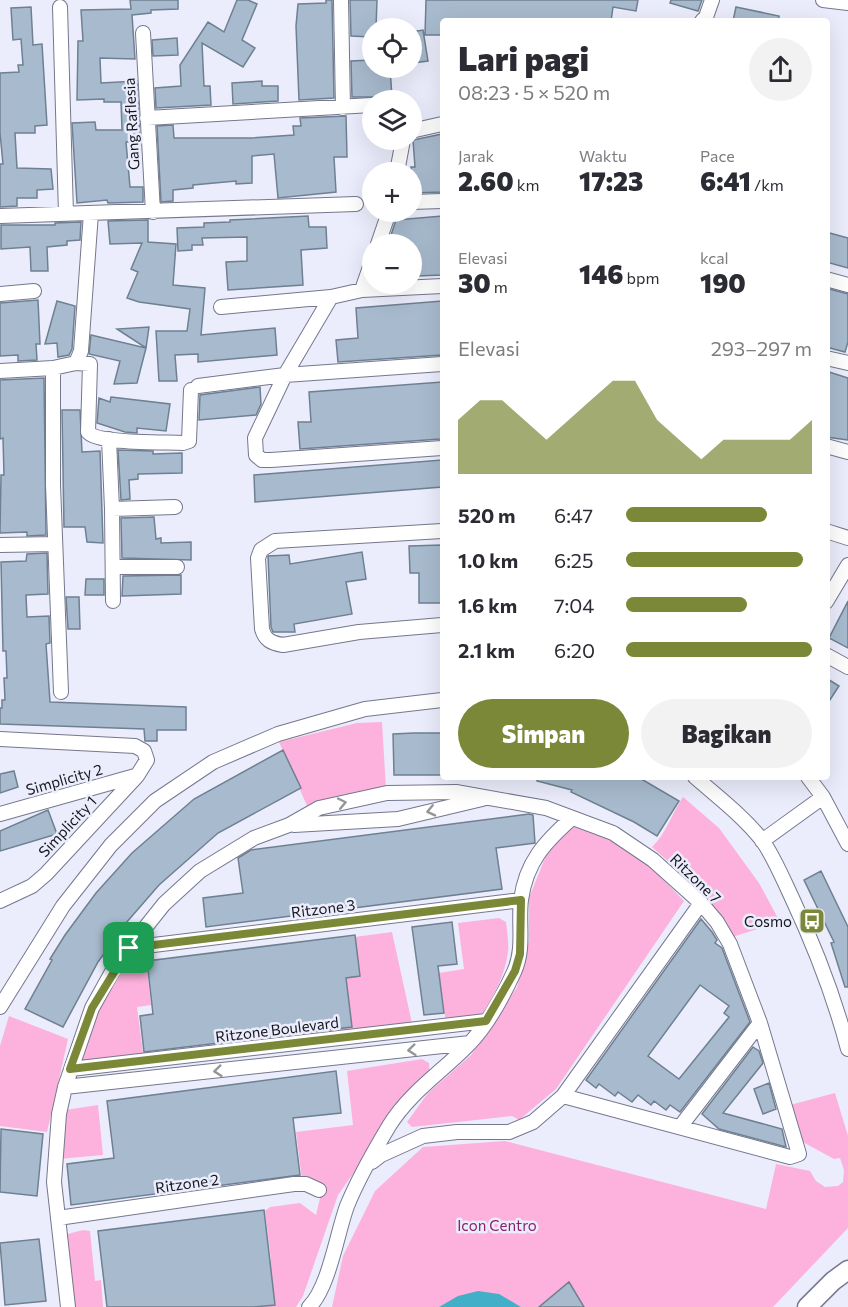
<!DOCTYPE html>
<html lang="id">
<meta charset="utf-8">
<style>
body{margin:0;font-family:Commissioner,sans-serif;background:#f2f2f3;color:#2b2b33;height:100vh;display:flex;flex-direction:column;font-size:22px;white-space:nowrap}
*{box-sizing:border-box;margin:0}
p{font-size:20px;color:#7c7c81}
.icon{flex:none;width:33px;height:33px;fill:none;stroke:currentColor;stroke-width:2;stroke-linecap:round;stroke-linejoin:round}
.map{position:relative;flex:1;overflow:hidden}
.panel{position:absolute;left:440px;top:18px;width:390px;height:762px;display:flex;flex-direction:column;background:#fff;border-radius:6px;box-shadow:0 6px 24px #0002}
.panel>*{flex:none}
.controls{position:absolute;left:362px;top:18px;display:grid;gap:12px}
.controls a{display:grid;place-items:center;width:60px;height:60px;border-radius:50%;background:#fff;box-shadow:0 6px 24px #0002;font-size:30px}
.pin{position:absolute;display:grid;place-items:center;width:51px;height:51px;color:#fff;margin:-26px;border-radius:12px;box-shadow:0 3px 9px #0006}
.round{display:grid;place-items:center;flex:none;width:63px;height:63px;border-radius:32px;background:#f2f2f3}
.head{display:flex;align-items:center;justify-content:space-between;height:102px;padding:0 18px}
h1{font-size:33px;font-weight:800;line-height:45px}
.figures{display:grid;grid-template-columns:repeat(3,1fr);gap:9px;height:102px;padding:6px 18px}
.figures div{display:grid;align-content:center}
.figures b{font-size:26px;font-weight:800}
.figures small{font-size:16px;font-weight:400}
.figures p{font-size:16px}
.chart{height:168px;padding:12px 18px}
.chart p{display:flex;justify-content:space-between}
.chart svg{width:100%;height:108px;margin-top:6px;fill:#7b8837;opacity:.7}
.primary-button{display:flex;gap:12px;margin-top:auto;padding:12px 18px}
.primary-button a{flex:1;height:69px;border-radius:36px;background:#7b8837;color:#fff;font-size:24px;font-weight:800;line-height:69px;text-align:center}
.primary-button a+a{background:#f2f2f3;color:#2b2b33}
ul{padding:0 18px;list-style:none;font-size:20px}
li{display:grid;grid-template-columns:96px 72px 1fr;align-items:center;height:45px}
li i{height:15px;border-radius:8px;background:#7b8837}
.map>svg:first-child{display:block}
.green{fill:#fcb2dc}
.water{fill:#40afc7}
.building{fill:#a8bbce;stroke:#6e8091;stroke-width:1.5;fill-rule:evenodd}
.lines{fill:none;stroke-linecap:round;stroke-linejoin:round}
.street-casing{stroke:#75778d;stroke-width:16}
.secondary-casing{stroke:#75778d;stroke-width:21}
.street{stroke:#fff;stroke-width:14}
.secondary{stroke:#fff;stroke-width:18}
.oneway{stroke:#96969a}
.route-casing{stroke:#fff;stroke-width:12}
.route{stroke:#7b8837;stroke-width:8}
.labels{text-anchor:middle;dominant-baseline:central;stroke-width:5;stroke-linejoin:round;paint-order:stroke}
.street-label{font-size:15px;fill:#15161e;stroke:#ebedfc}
.poi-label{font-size:15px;fill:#15161e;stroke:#ebedfc;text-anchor:end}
.park-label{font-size:15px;fill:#8d226a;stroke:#ebedfc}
</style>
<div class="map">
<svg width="848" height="1307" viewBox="0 0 848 1307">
<rect width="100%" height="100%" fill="#ebedfc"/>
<path class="green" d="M 382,722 L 386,789 L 308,808 L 279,742 L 357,723 Z
M 683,797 L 719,828 L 759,883 L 780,922 L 729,938 L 698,888 L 652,847 C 666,834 672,813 683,797 Z
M 571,826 L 608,839 L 651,867 L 684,901 L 556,1089 L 519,1120 L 512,1116 L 412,1127 L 407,1122 L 428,1093 L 471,1055 L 517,987 L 529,941 L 529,898 L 549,848 Z
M 499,918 L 506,922 C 507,932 509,942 508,952 C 505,976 492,999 480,1019 L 446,1023 L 439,973 L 464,969 L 458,923 Z
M 392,932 L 413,1028 L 330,1039 L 328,1027 L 332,940 Z
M 146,960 L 151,1005 L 137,1007 L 144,1061 L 76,1072 L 83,1035 L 119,968 L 129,961 Z
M 9,1016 L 68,1039 L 47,1132 L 0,1126 L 0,1046 Z
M 422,1059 L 429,1063 L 430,1074 L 403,1103 L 338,1195 L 303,1296 L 296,1307 L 262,1307 L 256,1262 L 271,1260 L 265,1211 L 270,1207 L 300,1203 L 316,1215 L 321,1194 L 302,1180 L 296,1132 L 353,1125 L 347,1071 Z
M 835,1093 L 848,1136 L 848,1228 L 773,1307 L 332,1307 L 343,1256 L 375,1191 L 423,1147 L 505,1141 L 766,1209 L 776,1164 L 810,1171 L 816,1181 L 825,1187 L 838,1186 L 843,1182 L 844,1170 L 840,1158 L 834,1159 L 801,1141 L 790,1105 Z
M 98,1105 L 103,1155 L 59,1159 L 65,1110 Z
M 83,1230 L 90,1231 L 95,1281 L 101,1280 L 103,1307 L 67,1307 L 60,1236 Z"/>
<path class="water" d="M 478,1291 L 499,1294 L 521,1307 L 439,1307 L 458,1296 Z"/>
<path class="building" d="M 130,0 L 178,0 L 178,9 L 151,10 L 151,13 L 132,15 L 135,59 L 100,58 L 101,83 L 137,81 L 140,142 L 126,142 L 130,187 L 143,187 L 143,202 L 108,203 L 107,200 L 77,203 L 72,123 L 95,122 L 96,130 L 122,130 L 121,102 L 104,102 L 104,99 L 77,100 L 78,41 L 83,41 L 81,10 L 131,9 Z
M 237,0 L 248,0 L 257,4 L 242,40 L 255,48 L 243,67 L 202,43 L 204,86 L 210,86 L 211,105 L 156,108 L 155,88 L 181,86 L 180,65 L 208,22 L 224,32 Z
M 326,0 L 332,0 L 334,98 L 299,100 L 296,26 L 298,4 L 326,3 Z
M 350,0 L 377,0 L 376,28 L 372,28 L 372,37 L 351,36 Z
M 426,0 L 638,0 L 636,11 L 613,7 L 611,21 L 442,21 L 442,35 L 425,35 Z
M 671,0 L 702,0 L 698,11 L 670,3 Z
M 31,7 L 33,45 L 42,44 L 47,125 L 35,126 L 35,133 L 15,133 L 17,168 L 51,169 L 53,189 L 37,190 L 37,198 L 17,198 L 17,206 L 0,207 L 0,164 L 3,164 L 0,133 L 0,73 L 19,72 L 18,65 L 23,65 L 21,39 L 13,40 L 11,8 Z
M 736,7 L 779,16 L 779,21 L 733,21 Z
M 423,30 L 428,61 L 413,63 L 411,32 Z
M 177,38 L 178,55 L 153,56 L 152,40 Z
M 372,60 L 372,68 L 390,68 L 392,97 L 352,97 L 351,61 Z
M 262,81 L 262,86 L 278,86 L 278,101 L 233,104 L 232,83 Z
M 346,116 L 347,157 L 334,157 L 336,192 L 278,198 L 274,154 L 252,156 L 252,183 L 236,184 L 236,181 L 193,185 L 193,188 L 173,190 L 173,201 L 161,202 L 157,126 L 173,125 L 174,138 L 251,138 L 294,135 L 293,126 L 301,126 L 300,118 Z
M 442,134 L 442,192 L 411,193 L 411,167 L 415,167 L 413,140 Z
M 308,216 L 309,227 L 326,227 L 327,248 L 301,250 L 303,285 L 228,290 L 226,262 L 247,261 L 247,237 L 202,238 L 203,245 L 192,245 L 192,250 L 178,251 L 177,228 L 204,227 L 204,223 L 230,222 L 230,220 Z
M 442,216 L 442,275 L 417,276 L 414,248 L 411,248 L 411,244 L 390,244 L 390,238 L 396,220 Z
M 148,220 L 148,242 L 176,244 L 173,285 L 205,288 L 201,335 L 275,328 L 277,355 L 198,362 L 198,354 L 175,355 L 177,381 L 159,381 L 156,331 L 187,331 L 190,309 L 139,302 L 127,298 L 138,272 L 131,269 L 142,243 L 110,244 L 108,221 Z
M 81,222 L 80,240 L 67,241 L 67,245 L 47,247 L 48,271 L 31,271 L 30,247 L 1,249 L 1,225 L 55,225 L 55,223 Z
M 826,232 L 848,238 L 848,268 L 826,262 Z
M 826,288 L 848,294 L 848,342 L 845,352 L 826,347 Z
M 38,300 L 40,344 L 36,344 L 37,360 L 18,361 L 18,355 L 0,356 L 0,303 Z
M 57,301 L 75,306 L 72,349 L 69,355 L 58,357 L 57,343 L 45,344 Z
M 442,301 L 442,355 L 338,362 L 336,340 L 358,338 L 356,308 Z
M 149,327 L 146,348 L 117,329 Z
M 91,335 L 146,348 L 137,383 L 114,384 L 120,361 L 89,354 Z
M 826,371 L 848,378 L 848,440 L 826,437 Z
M 44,378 L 46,535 L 27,536 L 27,532 L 0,533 L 1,475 L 4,475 L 3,438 L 0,439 L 0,380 Z
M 442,382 L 442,437 L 440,439 L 300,449 L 298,422 L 311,422 L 309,392 Z
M 260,387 L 261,404 L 256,415 L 199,420 L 200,395 Z
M 111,397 L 170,404 L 166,431 L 137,428 L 137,433 L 125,432 L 97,423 L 99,398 L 110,402 Z
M 62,410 L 80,410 L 82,452 L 100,451 L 103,543 L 87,542 L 85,527 L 64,527 Z
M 118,450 L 153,451 L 153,454 L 182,453 L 182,473 L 138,474 L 138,479 L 129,480 L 130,499 L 121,500 Z
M 442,460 L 442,487 L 255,502 L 254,475 Z
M 154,517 L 156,539 L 161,538 L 161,543 L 191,542 L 191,560 L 122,558 L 121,518 Z
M 442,545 L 442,603 L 419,603 L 419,573 L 410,573 L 409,546 Z
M 362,552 L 366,579 L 346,582 L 352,614 L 294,624 L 295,632 L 273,632 L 271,627 L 268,556 L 289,555 L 290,564 Z
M 47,553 L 48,594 L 26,595 L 27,617 L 49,616 L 50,643 L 46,644 L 50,702 L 186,707 L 186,730 L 157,730 L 157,741 L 145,741 L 144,729 L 0,724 L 0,708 L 2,708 L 2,700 L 5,700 L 4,678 L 7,678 L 6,651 L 3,651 L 1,562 L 26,561 L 27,554 Z
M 181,575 L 181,594 L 122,596 L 123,576 Z
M 86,579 L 104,579 L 104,595 L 85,595 Z
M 66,597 L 79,597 L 80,629 L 68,629 Z
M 848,601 L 848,648 L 829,638 Z
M 826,678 L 839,686 L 826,706 Z
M 414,733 L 442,733 L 442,775 L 394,775 L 393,734 Z
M 283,750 L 301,788 L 218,833 L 159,885 L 126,923 L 98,962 L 63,1027 L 25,1009 L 52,960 L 50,959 L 65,935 L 96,893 L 132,853 L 194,799 Z
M 14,771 L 18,787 L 0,793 L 0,774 Z
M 538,777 L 638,777 L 679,801 L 657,836 L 634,822 L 571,792 L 572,790 L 537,781 Z
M 48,810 L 57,834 L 0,851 L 0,831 Z
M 529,814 L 533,815 L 535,843 L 496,848 L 502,889 L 206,927 L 203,898 L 243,893 L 238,858 L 251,850 Z
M 821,871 L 848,927 L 848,987 L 845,987 L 831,943 L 834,942 L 804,880 Z
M 701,919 L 712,932 L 717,940 L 715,943 L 722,948 L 750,1022 L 680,1112 L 670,1105 L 666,1110 L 654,1101 L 651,1105 L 638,1095 L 632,1102 L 618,1092 L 615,1096 L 599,1084 L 596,1088 L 586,1080 ZM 700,985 L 729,1006 L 724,1013 L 729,1017 L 679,1079 L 648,1056 Z
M 452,922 L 457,964 L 438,966 L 444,1013 L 424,1015 L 412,927 Z
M 355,935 L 360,976 L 346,978 L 352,1027 L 144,1052 L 140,1016 L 153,1014 L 147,961 Z
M 753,1047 L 759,1051 L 763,1063 L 723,1113 L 782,1129 L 786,1147 L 719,1129 L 702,1114 Z
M 336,1071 L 341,1113 L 293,1118 L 300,1175 L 71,1205 L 67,1164 L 114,1158 L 107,1101 Z
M 769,1083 L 776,1109 L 763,1114 L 754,1089 Z
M 1,1129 L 43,1134 L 37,1196 L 0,1192 Z
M 264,1210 L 275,1305 L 253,1307 L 107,1307 L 98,1231 Z
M 39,1239 L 46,1301 L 5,1305 L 0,1243 Z
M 569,1282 L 584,1307 L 539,1307 Z"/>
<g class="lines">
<g class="street-casing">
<path id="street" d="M 341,0 L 343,108
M 823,0 L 848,3
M 60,7 L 66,214
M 702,21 L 706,17 L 712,0
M 143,33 L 153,212
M 147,118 L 372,105
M 411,131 L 442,124
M 397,172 L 403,140
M 411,202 L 442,201
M 0,216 L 356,204
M 378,244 L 389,212
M 826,279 L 848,285
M 362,290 L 372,261
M 0,294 L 34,291
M 331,297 L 285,375 L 255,438 L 256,455 L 262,460 L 271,460 L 442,448
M 221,307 L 331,297 L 362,290 L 442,286
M 826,358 L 848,363
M 76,363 L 81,351 L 91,213
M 53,368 L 53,485 L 61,692
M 0,371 L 53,368 L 76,363 L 90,364 L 88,432 C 97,444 166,442 183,443 L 189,441 L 191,390
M 198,386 L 285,375 L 442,364
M 109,439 L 112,509 L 113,601
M 826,446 L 848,452
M 112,509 L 175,507
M 442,531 L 275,541 L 261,550 L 258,558 L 262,629 C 265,640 271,643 283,645 L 359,632 L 442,625
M 826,531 L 848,538
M 0,545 L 55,544
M 113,567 L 177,567
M 826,602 L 848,565
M 826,655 L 848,667
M 0,739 L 135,746 L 144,751 L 147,760 L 137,776 L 46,874 L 32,886 L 0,901
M 695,777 C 718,797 743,816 762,840 C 774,857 783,879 792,898 C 815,947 834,996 848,1049
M 808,777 L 823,797 L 848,844
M 0,814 L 135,776
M 294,825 L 398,819 L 482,799
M 762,841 L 823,797
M 129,948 L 521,900
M 0,1007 L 63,906 L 111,845 L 155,801 L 213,762 L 278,734 L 365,709 L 442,700
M 71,1069 L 486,1021
M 65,1087 L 470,1043
M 680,1127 L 760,1023
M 372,1162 L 381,1155 L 423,1136 L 457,1132 L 509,1132 L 533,1122 L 563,1096 L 701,903
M 58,1218 L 294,1184 L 306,1184 L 319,1190
M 68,1307 L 54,1182 L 59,1114 L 65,1087 L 92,1008 L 117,963 L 164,904 L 200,871 L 254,838 L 289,825 L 319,808 L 387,793 L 456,792 L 546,808 L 613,833 L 653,860 L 701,903 L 717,922 L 730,944 L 760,1023 L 799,1154 L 790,1157 L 563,1096
M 309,1307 C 329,1288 337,1233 347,1206 C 358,1179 374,1151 389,1126 C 409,1093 443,1071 468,1045 C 487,1026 503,996 514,972 C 525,948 518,924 521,900 C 526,862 545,842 572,818"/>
</g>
<g class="secondary-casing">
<path id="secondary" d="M 807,1307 L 833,1281 L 848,1270"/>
</g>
<use href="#street" class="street"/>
<use href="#secondary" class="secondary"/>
</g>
<defs><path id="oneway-chevron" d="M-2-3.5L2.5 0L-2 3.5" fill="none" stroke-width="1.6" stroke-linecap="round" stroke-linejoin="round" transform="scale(1.5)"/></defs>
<g class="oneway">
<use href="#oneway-chevron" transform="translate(342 803) rotate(-12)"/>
<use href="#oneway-chevron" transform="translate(431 811) rotate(167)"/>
<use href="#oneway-chevron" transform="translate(412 1050) rotate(174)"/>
<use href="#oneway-chevron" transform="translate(218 1071) rotate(174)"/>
</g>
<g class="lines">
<g class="route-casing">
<path id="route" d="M 521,900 L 520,954 L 515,971 L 486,1021 L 70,1069 L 92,1008 L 129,948 Z"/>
</g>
<use href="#route" class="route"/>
</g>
<defs>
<g id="bus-square" transform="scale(1.35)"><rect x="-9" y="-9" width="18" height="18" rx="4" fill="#7b8837" stroke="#ebedfc"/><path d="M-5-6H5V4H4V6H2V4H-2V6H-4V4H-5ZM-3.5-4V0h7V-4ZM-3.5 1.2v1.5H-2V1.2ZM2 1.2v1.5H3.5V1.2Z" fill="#fff"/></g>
</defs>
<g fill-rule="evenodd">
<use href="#bus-square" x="812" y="921"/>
</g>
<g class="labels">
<g class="street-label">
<text transform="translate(131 124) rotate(-93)">Gang Raflesia</text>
<text transform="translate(64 779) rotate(-16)">Simplicity 2</text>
<text transform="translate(67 826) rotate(-47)">Simplicity 1</text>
<text transform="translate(696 878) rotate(44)">Ritzone 7</text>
<text transform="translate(323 908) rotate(-7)">Ritzone 3</text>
<text transform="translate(277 1029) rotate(-7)">Ritzone Boulevard</text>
<text transform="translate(187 1183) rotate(-8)">Ritzone 2</text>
</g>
<g class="poi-label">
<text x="792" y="921">Cosmo</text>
</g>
<g class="park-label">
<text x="497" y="1225">Icon Centro</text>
</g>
</g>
</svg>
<div class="controls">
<a><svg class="icon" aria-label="locate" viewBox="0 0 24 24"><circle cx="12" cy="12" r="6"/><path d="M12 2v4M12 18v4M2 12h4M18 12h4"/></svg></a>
<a><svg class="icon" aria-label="layers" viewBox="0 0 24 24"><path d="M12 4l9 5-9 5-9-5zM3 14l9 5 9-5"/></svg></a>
<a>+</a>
<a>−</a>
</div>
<div class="pin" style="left:129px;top:948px;background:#1e9e55"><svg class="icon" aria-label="arrive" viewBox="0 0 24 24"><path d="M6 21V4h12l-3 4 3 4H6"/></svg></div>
<section class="panel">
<div class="head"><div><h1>Lari pagi</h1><p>08:23 · 5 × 520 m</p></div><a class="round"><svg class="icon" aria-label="share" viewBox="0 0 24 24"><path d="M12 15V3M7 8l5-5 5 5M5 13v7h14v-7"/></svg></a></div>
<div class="figures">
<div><p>Jarak</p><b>2.60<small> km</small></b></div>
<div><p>Waktu</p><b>17:23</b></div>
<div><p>Pace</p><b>6:41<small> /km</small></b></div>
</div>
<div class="figures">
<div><p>Elevasi</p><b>30<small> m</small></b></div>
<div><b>146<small> bpm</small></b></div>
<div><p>kcal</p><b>190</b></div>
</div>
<div class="chart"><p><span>Elevasi</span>293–297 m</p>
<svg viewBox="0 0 160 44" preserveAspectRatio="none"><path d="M0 44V22L10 14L20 14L30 22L40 30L50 22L60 14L70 6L80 6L90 22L100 30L110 38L120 30L130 30L140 30L150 30L160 22V44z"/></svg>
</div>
<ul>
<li><b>520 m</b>6:47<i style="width:76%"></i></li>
<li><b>1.0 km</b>6:25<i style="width:95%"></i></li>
<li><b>1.6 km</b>7:04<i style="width:65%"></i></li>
<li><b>2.1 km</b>6:20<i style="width:100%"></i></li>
</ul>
<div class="primary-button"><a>Simpan</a><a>Bagikan</a></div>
</section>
</div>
